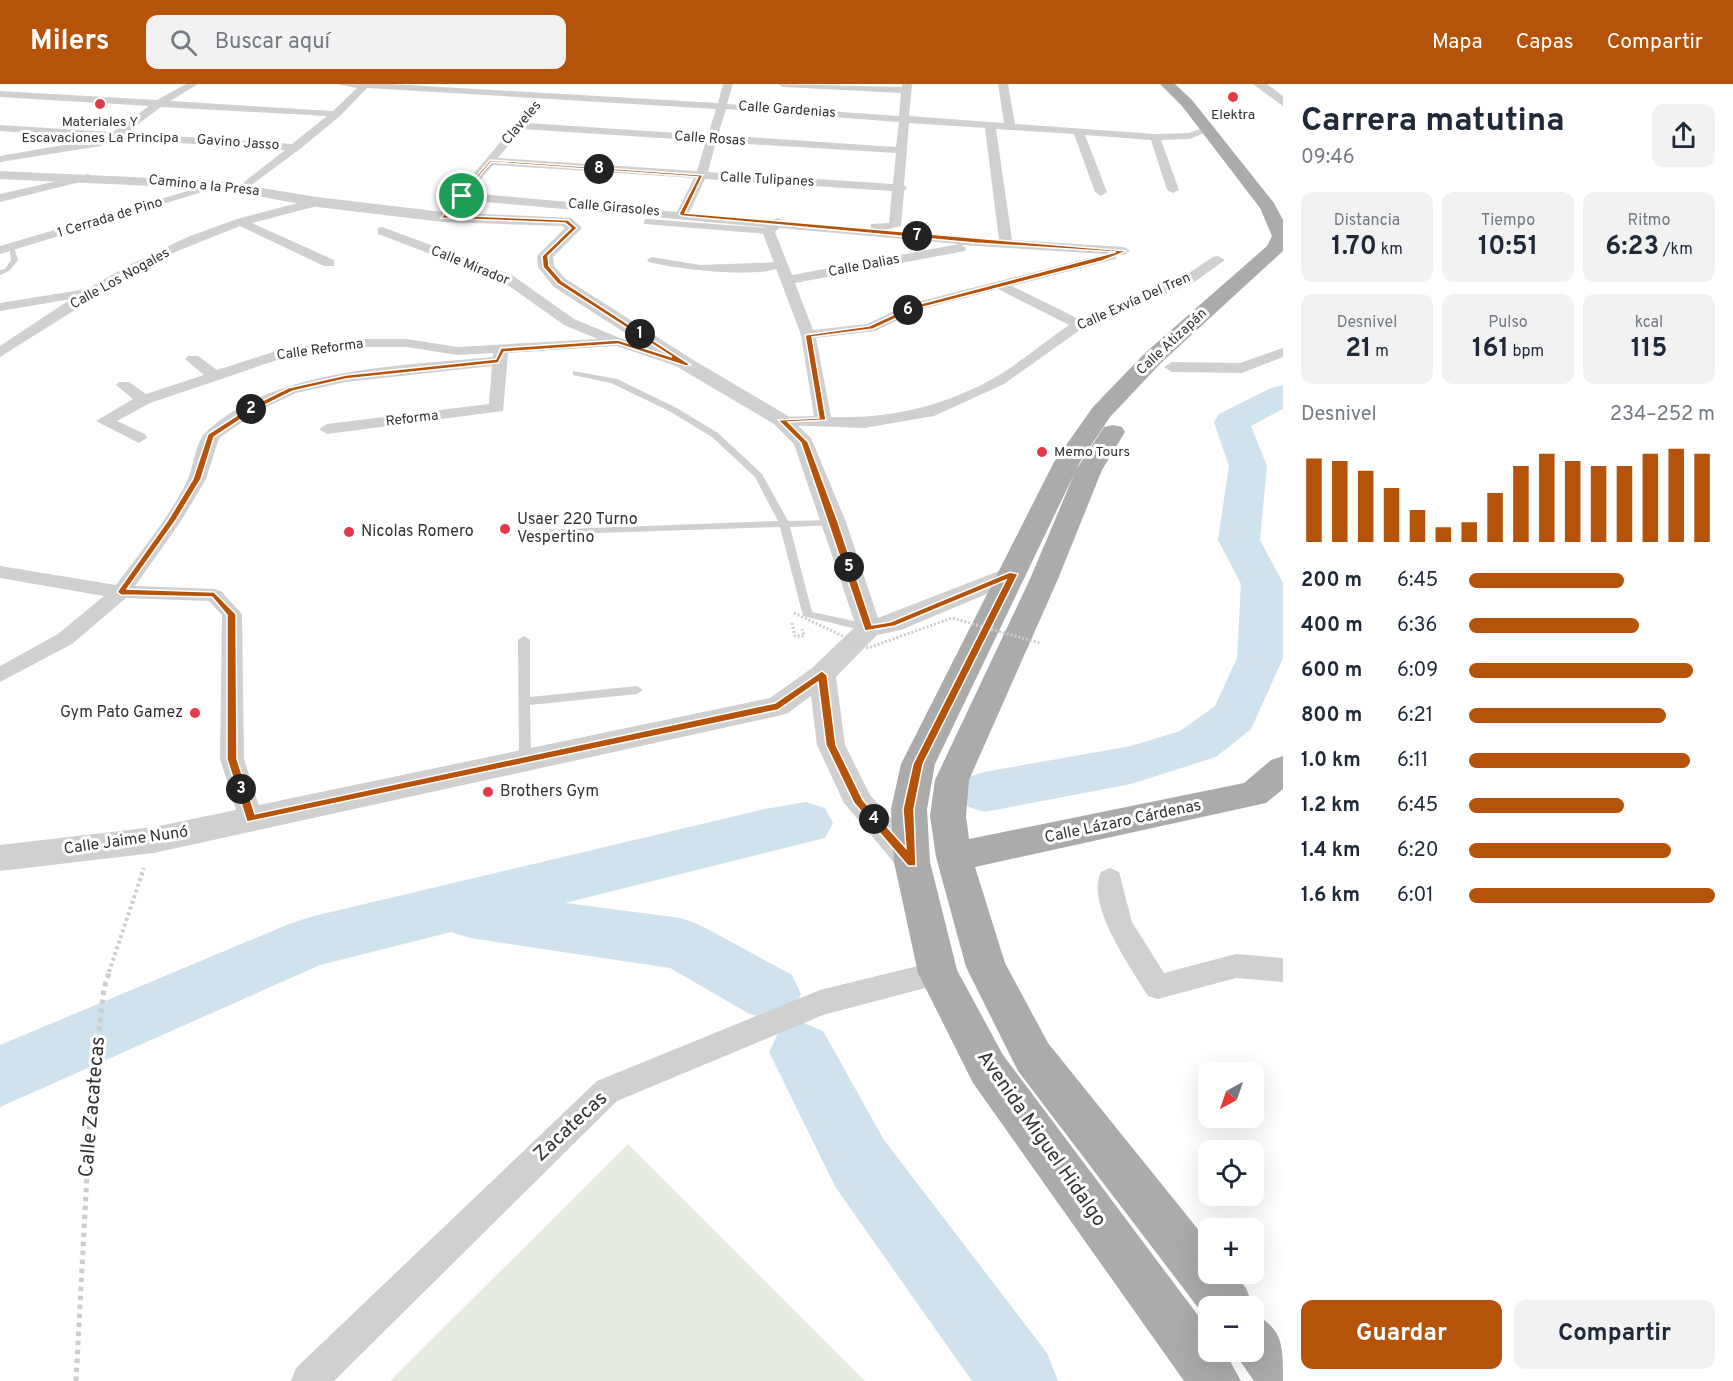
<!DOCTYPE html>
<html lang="es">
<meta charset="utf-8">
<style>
body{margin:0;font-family:Overpass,sans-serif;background:#f2f2f3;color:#1f2937;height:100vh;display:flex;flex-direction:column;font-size:22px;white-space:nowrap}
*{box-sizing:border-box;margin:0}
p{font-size:20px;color:#747a83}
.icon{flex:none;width:33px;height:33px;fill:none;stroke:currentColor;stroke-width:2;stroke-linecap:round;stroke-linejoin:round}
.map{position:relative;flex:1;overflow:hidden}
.details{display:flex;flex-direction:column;background:#fff;width:450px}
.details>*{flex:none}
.needle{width:39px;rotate:220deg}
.tools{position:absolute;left:1198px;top:978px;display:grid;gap:12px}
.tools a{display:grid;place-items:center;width:66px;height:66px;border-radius:12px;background:#fff;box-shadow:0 6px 24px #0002;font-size:30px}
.pin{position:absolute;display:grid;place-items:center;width:51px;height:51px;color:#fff;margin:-26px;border:3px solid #fff;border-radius:50%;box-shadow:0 2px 6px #0007}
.km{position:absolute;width:30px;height:30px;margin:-15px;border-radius:50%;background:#222;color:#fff;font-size:16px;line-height:30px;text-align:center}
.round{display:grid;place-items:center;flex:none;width:63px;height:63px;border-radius:12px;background:#f2f2f3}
.head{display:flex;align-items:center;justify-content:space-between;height:102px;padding:0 18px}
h1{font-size:33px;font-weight:700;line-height:45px}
.stats{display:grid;grid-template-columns:repeat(3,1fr);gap:9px;height:102px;padding:6px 18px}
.stats div{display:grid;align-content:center;border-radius:12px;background:#f2f2f3;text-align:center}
.stats b{font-size:26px;font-weight:700}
.stats small{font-size:16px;font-weight:400}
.stats p{font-size:16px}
.chart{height:168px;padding:12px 18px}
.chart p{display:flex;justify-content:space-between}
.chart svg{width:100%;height:108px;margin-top:6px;stroke:#b45309;stroke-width:6}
.primary-button{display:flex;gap:12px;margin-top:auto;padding:12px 18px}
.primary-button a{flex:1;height:69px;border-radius:12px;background:#b45309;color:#fff;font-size:24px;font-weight:700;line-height:69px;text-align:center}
.primary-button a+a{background:#f2f2f3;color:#1f2937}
ul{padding:0 18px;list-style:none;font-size:20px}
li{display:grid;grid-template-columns:96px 72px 1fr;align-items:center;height:45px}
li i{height:15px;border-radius:8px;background:#b45309}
header{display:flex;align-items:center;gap:36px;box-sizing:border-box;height:84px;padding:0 30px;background:#b45309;color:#fff}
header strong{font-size:28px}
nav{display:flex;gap:33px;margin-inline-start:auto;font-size:21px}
.search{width:420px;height:54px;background:#f2f2f3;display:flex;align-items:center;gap:15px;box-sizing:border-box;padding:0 21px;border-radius:12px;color:#747a83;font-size:22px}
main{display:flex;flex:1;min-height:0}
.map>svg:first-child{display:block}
.green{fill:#e6ecdf}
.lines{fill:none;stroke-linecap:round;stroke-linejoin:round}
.river{fill:#cfe2ee;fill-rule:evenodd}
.path-far2{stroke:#cdcdcd;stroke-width:3;stroke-dasharray:2 2;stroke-linecap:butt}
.path-far1{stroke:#cdcdcd;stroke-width:4;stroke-dasharray:3 3;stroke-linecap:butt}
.path{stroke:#cdcdcd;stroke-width:5;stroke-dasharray:4.5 4.5;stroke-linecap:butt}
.service{fill:#d0d0d0;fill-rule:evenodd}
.pedestrian{fill:#d0d0d0;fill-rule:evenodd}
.minor{fill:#d0d0d0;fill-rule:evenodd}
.tertiary{fill:#d0d0d0;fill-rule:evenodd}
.primary{fill:#ababab;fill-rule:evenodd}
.path-bridge{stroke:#cdcdcd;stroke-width:3;stroke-dasharray:2 2;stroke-linecap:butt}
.route{fill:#b45309;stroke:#fff;stroke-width:1.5;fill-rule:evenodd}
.poi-dot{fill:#e63946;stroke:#fff;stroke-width:2}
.labels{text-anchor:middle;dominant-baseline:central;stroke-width:6;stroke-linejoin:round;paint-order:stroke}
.far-street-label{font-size:14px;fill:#333;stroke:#fff}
.far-poi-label{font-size:14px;fill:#333;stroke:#fff}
.poi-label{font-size:16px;fill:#333;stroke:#fff;text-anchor:start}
.street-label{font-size:16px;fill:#333;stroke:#fff}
.near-street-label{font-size:20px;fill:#333;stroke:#fff}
</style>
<header>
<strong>Milers</strong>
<div class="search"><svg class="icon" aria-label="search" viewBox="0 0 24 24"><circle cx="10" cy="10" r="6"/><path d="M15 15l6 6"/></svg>Buscar aquí</div>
<nav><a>Mapa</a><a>Capas</a><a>Compartir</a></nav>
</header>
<main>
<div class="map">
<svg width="1283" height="1297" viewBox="0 0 1283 1297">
<rect width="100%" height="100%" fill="#fff"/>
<path class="green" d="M 628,1060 L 865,1297 L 390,1297 Z"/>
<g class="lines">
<path class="river" d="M 1283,301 L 1283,325 L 1251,342 L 1267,382 L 1260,456 L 1283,499 L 1283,574 L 1251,645 L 1216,673 L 1131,700 L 984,728 L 966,722 L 958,708 L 966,694 L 984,688 L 1131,662 L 1180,647 L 1215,622 L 1237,574 L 1241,500 L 1218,456 L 1229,382 L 1214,338 L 1219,330 L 1271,304 Z
M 806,718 L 825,724 L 833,739 L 825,754 L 565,819 L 681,834 L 702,842 L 792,891 L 801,910 L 792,929 L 770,937 L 748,929 L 670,884 L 470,854 L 451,848 L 320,881 L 0,1023 L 0,961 L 289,840 L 310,833 L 765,725 Z
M 801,938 L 823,947 L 884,1056 L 1047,1269 L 1058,1297 L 972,1297 L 836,1104 L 769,968 L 779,947 Z"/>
<path class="path-far2" d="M 792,539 L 795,552 L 804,552 L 802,545"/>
<path class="path-far1" d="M 109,888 L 144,784"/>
<path class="path" d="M 76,1297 L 91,1015 L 104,904 L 110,886"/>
<path class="service" d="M 9,162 L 14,163 L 18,176 L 9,187 L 0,191 L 0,186 L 5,185 L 11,176 Z
M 573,287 L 617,295 L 675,323 L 718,349 L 762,390 L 788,437 L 837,436 L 839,438 L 834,441 L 790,443 L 812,528 L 873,541 L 874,544 L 873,547 L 869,548 L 803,532 L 780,443 L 536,451 L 534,449 L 539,446 L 778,437 L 755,393 L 712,353 L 669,327 L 611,299 L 573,291 Z
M 524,552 L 530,556 L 530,613 L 637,602 L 643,606 L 637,610 L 530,621 L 531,676 L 529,679 L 521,679 L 519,676 L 518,556 Z"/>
<path class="pedestrian" d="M 647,135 L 768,144 L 773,147 L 768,150 L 644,140 L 644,136 Z
M 652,173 L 700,181 L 781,178 L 786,181 C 765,196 674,185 649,178 L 647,176 Z"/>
<path class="minor" d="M 186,0 L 198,0 L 170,17 L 333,27 L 357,4 L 336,0 L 391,0 L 718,19 L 723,0 L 733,0 L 727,20 L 899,32 L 901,9 L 783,3 L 778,0 L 902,3 L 902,0 L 912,0 L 909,32 L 1004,39 L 998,0 L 1008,0 L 1015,40 L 1155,50 L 1189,49 L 1208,42 L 1213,45 L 1190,55 L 1161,56 L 1179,106 L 1173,109 L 1167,106 L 1151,56 L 1085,51 L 1107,108 L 1101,112 L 1095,108 L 1074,50 L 996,45 L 1012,156 L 1124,163 L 1130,167 L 1124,171 L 1116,170 L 1116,175 L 1012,202 L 1079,235 L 1183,193 L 1213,173 L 1218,172 L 1225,176 L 1193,199 L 1084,243 L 1004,300 L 934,332 L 864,344 L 781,341 L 773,336 L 775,333 L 814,332 L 801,251 L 762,147 L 765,143 L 464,116 L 447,136 L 437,133 L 525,29 L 534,31 L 527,39 L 708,51 L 716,25 L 367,4 L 340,32 L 300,65 L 243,107 L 237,104 L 239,102 L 285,66 L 117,55 L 101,62 L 0,78 L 0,72 L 103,54 L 0,47 L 0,41 L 113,48 L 149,22 L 0,13 L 0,7 L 157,16 ZM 161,23 L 327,32 L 292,60 L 126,49 ZM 726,25 L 899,38 L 896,63 L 718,51 ZM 909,39 L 985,44 L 999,156 L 885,146 L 901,142 L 904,107 L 907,104 L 904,101 ZM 522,45 L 706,57 L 697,87 L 498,74 ZM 716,58 L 896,69 L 893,100 L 708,88 ZM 493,81 L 694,94 L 677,128 L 469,109 ZM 705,95 L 892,107 L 889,139 L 871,140 L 870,145 L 784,137 L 778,134 L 773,136 L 689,129 ZM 779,144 L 959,160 L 792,191 L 775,148 ZM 962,161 L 1105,170 L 909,220 L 867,240 L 813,246 L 795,199 L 965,167 L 966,164 ZM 998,205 L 1069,241 C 1044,258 1020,279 994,294 C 943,323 888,335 831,333 L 816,254 L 875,247 L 919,226 Z
M 88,90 L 94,93 L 92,95 L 0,118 L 0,110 Z
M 215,99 L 225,101 L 0,170 L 0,162 Z
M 317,114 L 321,115 L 321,121 L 252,139 L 334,176 L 334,182 L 324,182 L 240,142 L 180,166 L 140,185 L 0,273 L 0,262 L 71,215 L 0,227 L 0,219 L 87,205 L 131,180 L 190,152 L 237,135 Z
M 382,143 L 512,191 L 574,235 L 620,254 L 693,278 L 696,281 L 688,286 L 617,262 L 508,269 L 503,327 L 327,350 L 319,345 L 327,340 L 489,320 L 492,282 L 346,298 L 296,309 L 258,327 L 219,354 L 206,395 L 181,437 L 135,502 L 214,505 L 221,507 L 242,530 L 244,675 L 263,735 L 260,742 L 251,745 L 242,742 L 239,735 L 220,675 L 222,531 L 209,517 L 126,514 L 72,560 L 0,598 L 0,582 L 58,550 L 104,512 L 0,494 L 0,482 L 116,501 C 141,467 170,433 188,395 C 194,382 195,358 206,348 C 274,283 404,282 493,273 L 493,269 L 457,271 L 407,263 L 351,263 L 286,273 L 150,319 L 117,337 L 145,350 L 147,354 L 139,359 L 96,337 L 133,315 L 116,301 L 119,298 L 129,298 L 146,310 L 204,291 L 185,275 L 188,272 L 198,272 L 217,286 L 283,265 L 351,255 L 407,255 L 457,263 L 598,255 L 564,241 L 502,197 L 378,150 L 378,144 Z
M 1283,264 L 1283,273 L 1242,289 L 1172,288 L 1164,283 L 1172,278 L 1240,279 Z
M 1110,784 L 1119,788 L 1132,838 L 1164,889 L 1236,870 L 1283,874 L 1283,898 L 1236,894 L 1158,915 L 1148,912 C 1131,884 1085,820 1101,788 Z
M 938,877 L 948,880 L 952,889 L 948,898 L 823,931 L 617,1017 L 334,1297 L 291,1297 L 296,1284 L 597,997 L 820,906 Z"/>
<path class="tertiary" d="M 1253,0 L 1267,0 L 1283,12 L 1283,22 Z
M 0,87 L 219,97 L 317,113 L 443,128 L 571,134 L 582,144 L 553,173 L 554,182 L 566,195 L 695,277 L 788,332 L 811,354 L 846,438 L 878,534 L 1004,485 L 1013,482 L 1022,485 L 1025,490 L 1022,495 L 901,546 L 877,551 L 836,593 L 845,661 L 870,711 L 923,769 L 928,778 L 923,787 L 912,791 L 901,787 L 844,719 L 817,661 L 811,612 L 788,629 L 778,632 L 154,769 L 0,787 L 0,761 L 154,743 L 770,614 L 812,584 L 856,542 L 794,360 L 774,340 L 681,285 L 554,203 L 538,183 L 537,172 L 565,144 L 562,142 L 443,138 L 317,123 L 219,105 L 0,95 Z"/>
<path class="primary" d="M 1160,0 L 1175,0 L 1192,16 L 1274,119 L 1283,136 L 1283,167 L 1161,279 L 1110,333 L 1080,378 L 935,680 L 927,725 L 930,778 L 957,886 L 1003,971 L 1209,1246 L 1209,1268 L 1225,1268 L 1241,1297 L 1184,1297 L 973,999 L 918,889 L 894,778 L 891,725 L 901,680 L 1054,378 L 1093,323 L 1145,269 L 1267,162 L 1272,152 L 1260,124 L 1182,22 Z
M 1113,341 L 1122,343 L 1125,348 L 1102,386 L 1058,495 L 969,696 L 966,732 L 969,755 L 1244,699 L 1271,676 L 1283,672 L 1283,705 L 1266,719 L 975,783 L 1005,879 L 1048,959 L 1209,1159 L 1209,1190 L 1234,1190 L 1246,1204 L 1253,1222 L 1209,1222 L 1209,1238 L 1018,987 L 966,883 L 936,773 L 930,732 L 935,696 L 1030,495 L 1076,386 L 1104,343 Z
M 1254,1230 C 1283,1245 1283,1261 1283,1297 L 1254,1297 L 1234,1268 L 1254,1268 Z"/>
<path class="path-bridge" d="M 794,529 L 868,564 L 952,534 L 1040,559"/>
</g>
<path class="route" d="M 490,76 L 703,91 L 685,129 L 1127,167 L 1102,177 L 916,225 L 873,245 L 812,253 L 826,336 L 788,338 L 808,358 L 838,438 L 872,541 L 890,538 L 1010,488 L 1018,490 L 923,680 L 914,725 L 916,782 L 908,782 L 854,719 L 826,661 L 818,598 L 778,626 L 247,738 L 227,675 L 227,531 L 212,513 L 121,511 L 117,508 L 168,436 L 193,395 L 208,350 L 250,323 L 288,304 L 346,291 L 496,275 L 501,264 L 618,256 L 672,273 L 558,200 L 543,183 L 542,172 L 571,144 L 565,139 L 441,134 ZM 491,78 L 698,93 L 679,130 L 682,132 L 975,159 L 1116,168 L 912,222 L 869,242 L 805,251 L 819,334 L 778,336 L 801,359 L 865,547 L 895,542 L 1006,496 L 913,680 L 903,725 L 906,764 L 863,716 L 836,661 L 827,591 L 822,587 L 775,619 L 255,730 L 237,675 L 236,530 L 214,508 L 127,505 L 176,436 L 201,395 L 214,353 L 255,326 L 293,307 L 346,295 L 498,279 L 504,268 L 618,260 L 686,282 L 691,281 L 562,197 L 549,182 L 548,172 L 577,144 L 568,136 L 447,131 Z"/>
<g class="poi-dot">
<circle cx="1233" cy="13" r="6"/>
<circle cx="100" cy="20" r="6"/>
<circle cx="1042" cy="368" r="6"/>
<circle cx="505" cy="445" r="6"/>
<circle cx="349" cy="448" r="6"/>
<circle cx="195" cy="629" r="6"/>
<circle cx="488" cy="708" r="6"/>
</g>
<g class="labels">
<g class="far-street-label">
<text transform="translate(787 26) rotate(4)">Calle Gardenias</text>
<text transform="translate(522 39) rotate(-50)">Claveles</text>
<text transform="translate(710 55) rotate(4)">Calle Rosas</text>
<text transform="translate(238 59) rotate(4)">Gavino Jasso</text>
<text transform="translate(767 96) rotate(3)">Calle Tulipanes</text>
<text transform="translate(204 102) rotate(6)">Camino a la Presa</text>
<text transform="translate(614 124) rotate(5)">Calle Girasoles</text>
<text transform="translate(110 134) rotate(-17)">1 Cerrada de Pino</text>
<text transform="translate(470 182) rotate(22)">Calle Mirador</text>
<text transform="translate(864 182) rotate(-11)">Calle Dalias</text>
<text transform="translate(120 195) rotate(-29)">Calle Los Nogales</text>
<text transform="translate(1134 218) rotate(-24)">Calle Exvía Del Tren</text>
<text transform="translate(1172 258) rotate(-43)">Calle Atizapán</text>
<text transform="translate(320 266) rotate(-8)">Calle Reforma</text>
<text transform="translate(412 335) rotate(-7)">Reforma</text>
</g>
<g class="far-poi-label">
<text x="1233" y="31">Elektra</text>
<text x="100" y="38">Materiales Y<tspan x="100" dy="16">Escavaciones La Principa</tspan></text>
<text x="1054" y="368" text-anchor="start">Memo Tours</text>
</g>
<g class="poi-label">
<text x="517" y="436">Usaer 220 Turno<tspan x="517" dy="18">Vespertino</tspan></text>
<text x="361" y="448">Nicolas Romero</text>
<text x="183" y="629" text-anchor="end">Gym Pato Gamez</text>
<text x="500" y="708">Brothers Gym</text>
</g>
<g class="street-label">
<text transform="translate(1123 738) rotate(-12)">Calle Lázaro Cárdenas</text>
<text transform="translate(126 757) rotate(-8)">Calle Jaime Nunó</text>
</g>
<g class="near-street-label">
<text transform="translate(93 1023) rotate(-85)">Calle Zacatecas</text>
<text transform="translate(571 1043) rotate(-43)">Zacatecas</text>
<text transform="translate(1041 1055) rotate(55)">Avenida Miguel Hidalgo</text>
</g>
</g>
</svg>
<div class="tools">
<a><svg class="needle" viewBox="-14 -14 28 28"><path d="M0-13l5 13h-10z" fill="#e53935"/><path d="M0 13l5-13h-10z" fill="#747a83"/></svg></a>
<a><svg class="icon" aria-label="locate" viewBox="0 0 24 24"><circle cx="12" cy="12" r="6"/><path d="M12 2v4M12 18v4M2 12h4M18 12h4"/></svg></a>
<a>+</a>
<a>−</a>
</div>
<div class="pin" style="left:462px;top:112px;background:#1e9e55"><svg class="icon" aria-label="arrive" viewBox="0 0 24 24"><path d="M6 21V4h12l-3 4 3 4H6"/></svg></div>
<b class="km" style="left:640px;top:250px">1</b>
<b class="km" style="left:251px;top:325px">2</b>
<b class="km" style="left:241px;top:705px">3</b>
<b class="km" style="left:874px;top:735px">4</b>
<b class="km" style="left:849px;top:483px">5</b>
<b class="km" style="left:908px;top:226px">6</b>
<b class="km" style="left:917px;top:152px">7</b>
<b class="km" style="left:599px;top:85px">8</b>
</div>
<section class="details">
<div class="head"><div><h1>Carrera matutina</h1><p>09:46</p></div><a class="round"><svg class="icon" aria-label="share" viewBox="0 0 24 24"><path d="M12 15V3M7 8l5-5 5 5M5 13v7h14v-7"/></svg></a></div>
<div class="stats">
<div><p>Distancia</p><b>1.70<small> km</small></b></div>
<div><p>Tiempo</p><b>10:51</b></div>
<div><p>Ritmo</p><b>6:23<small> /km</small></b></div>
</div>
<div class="stats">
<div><p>Desnivel</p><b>21<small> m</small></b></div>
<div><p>Pulso</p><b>161<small> bpm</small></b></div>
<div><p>kcal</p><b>115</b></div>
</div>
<div class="chart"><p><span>Desnivel</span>234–252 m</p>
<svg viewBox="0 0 160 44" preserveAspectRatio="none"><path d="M5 44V10M15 44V11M25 44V15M35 44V22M45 44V31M55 44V38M65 44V36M75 44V24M85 44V13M95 44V8M105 44V11M115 44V13M125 44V13M135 44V8M145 44V6M155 44V8"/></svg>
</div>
<ul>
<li><b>200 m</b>6:45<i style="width:63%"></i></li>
<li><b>400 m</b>6:36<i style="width:69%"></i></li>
<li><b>600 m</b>6:09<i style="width:91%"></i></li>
<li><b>800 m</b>6:21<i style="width:80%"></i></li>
<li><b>1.0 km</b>6:11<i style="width:90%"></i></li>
<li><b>1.2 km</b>6:45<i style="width:63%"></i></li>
<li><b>1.4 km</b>6:20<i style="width:82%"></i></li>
<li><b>1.6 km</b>6:01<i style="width:100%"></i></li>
</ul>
<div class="primary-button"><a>Guardar</a><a>Compartir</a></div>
</section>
</main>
